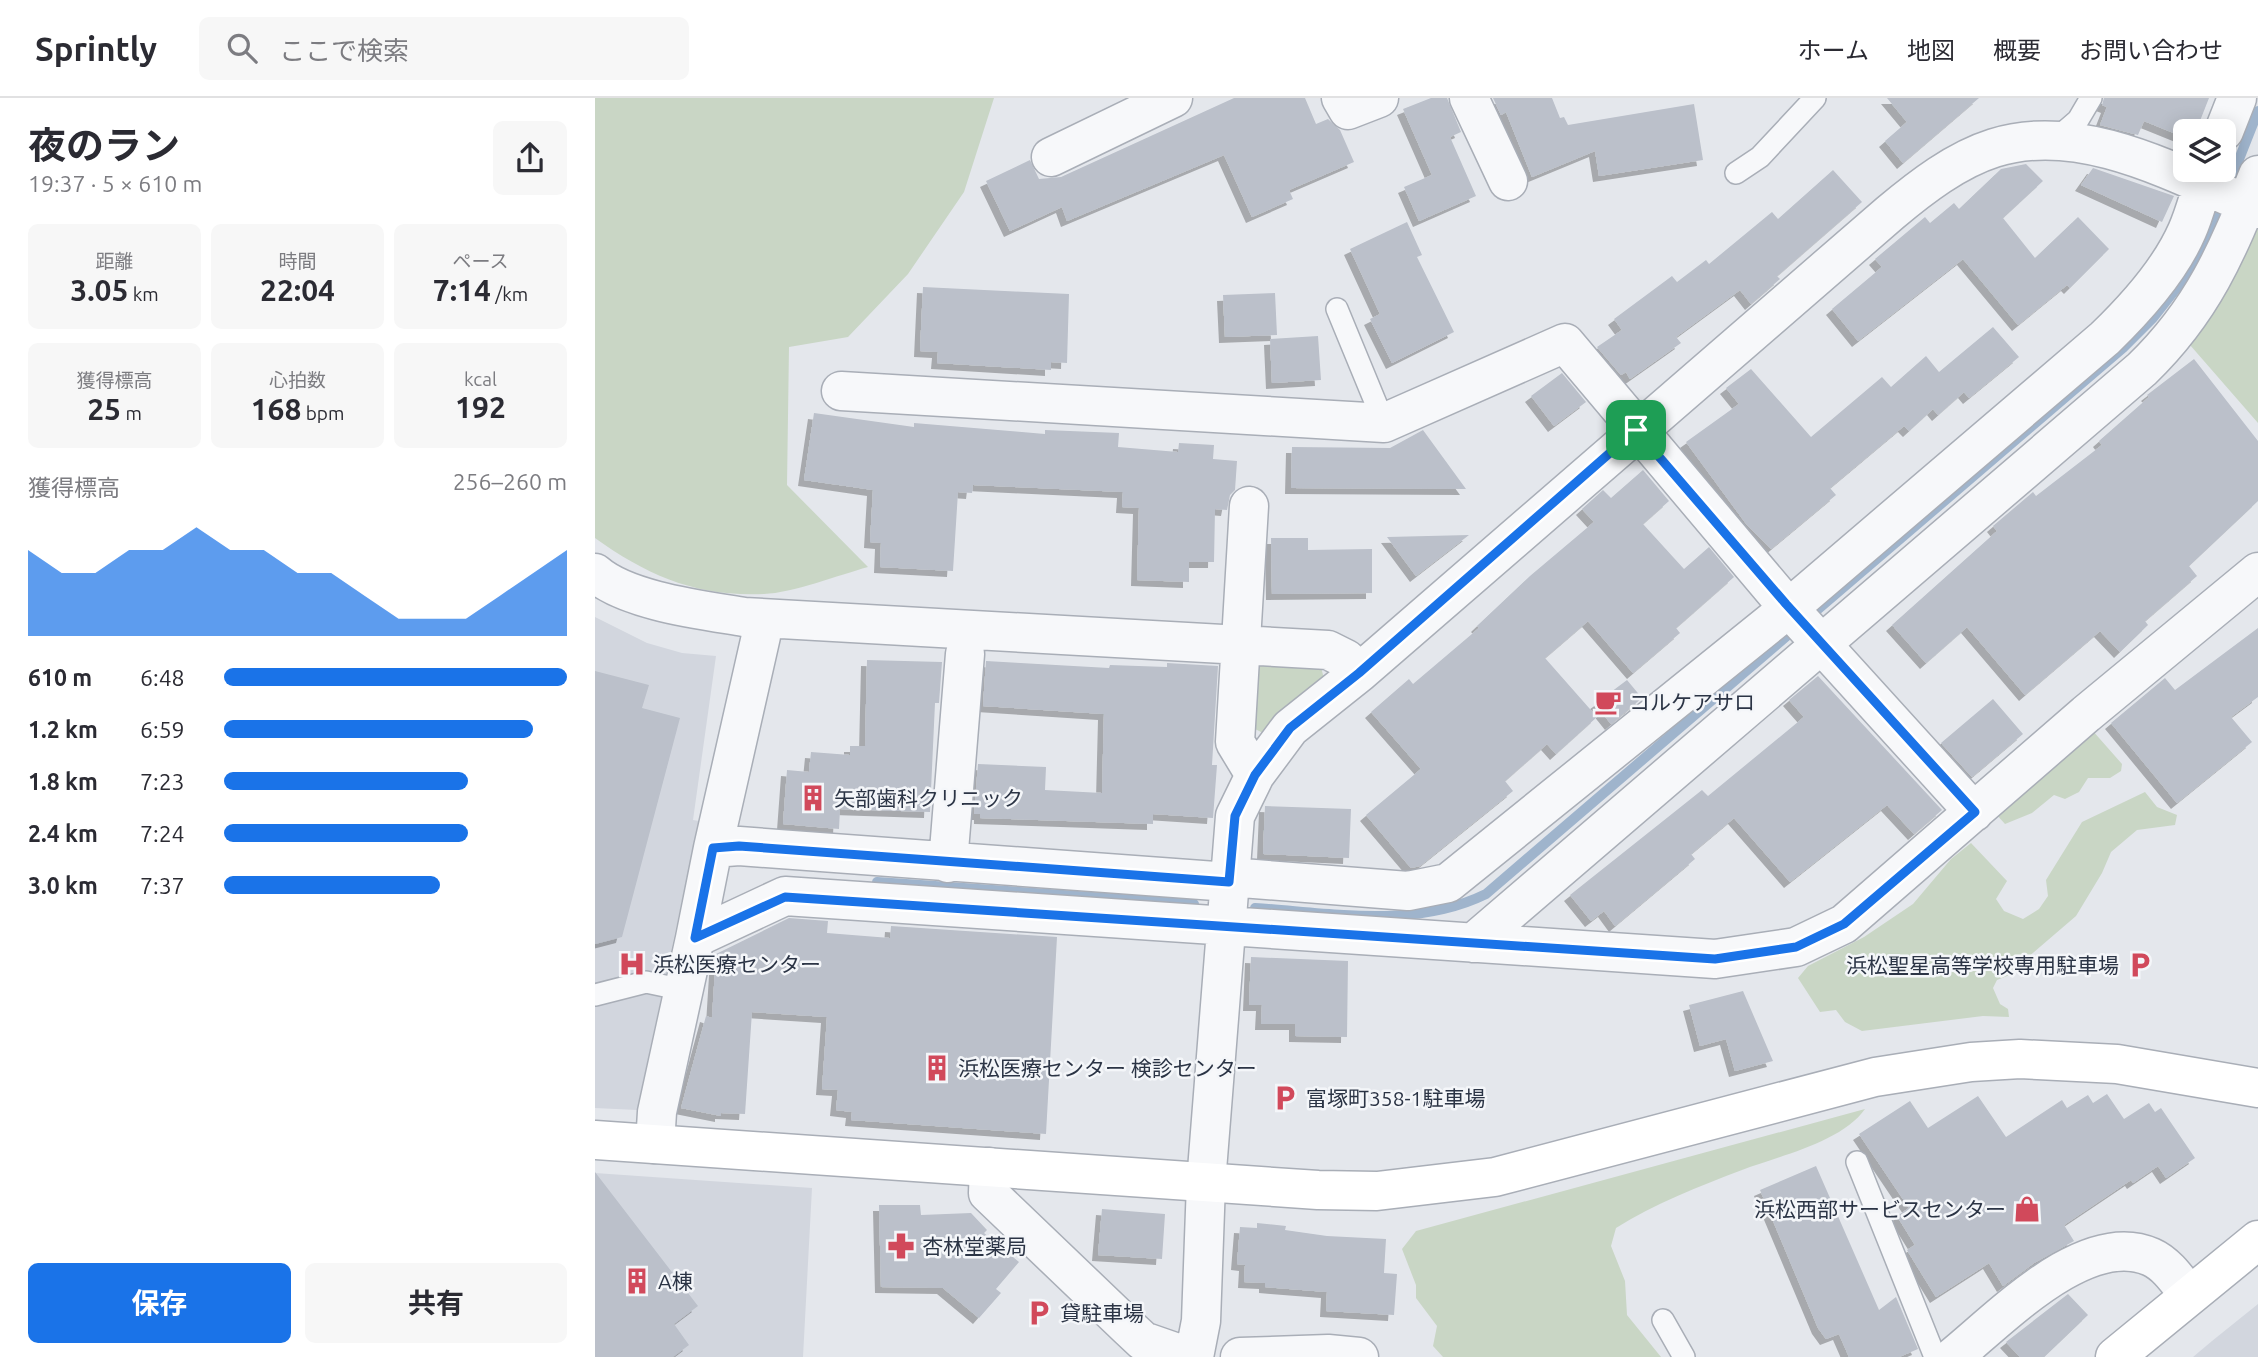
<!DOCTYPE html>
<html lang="ja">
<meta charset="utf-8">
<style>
body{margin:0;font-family:Ubuntu,"Noto Sans JP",sans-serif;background:#f7f7f7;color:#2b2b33;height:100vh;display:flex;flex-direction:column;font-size:26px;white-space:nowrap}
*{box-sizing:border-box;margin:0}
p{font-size:23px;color:#7c7c81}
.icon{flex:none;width:38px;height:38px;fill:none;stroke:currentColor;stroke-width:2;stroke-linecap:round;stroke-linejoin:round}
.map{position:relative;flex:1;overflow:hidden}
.details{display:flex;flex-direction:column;background:#fff;width:595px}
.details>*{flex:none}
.controls{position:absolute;left:1578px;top:21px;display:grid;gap:14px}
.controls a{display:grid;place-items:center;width:63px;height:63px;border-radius:10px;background:#fff;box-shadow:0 4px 18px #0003;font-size:35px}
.pin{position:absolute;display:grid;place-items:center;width:60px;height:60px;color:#fff;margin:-30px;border-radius:14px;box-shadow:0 4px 10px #0006}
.round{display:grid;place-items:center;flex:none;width:74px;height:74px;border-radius:10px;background:#f7f7f7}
.headline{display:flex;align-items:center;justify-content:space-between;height:119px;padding:0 28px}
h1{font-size:38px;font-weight:700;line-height:52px}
.stats{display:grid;grid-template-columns:repeat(3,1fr);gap:10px;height:119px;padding:7px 28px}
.stats div{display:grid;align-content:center;border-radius:10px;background:#f7f7f7;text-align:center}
.stats b{font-size:30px;font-weight:700}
.stats small{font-size:19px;font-weight:400}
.stats p{font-size:19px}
.chart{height:196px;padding:14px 28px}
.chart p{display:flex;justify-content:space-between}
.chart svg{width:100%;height:126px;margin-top:7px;fill:#1a73e8;opacity:.7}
.button{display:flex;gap:14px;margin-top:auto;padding:14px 28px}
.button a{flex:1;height:80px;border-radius:10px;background:#1a73e8;color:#fff;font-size:28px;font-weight:700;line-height:80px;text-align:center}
.button a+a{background:#f7f7f7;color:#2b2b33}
ul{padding:0 28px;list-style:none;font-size:23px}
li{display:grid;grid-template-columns:112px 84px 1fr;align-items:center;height:52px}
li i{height:18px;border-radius:9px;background:#1a73e8}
header{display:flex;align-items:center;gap:42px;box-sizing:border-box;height:98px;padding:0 35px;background:#fff;border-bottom:2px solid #e1e1e2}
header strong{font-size:33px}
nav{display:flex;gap:38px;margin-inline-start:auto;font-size:24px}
.search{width:490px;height:63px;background:#f7f7f7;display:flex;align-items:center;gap:18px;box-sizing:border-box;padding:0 24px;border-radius:10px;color:#7c7c81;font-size:26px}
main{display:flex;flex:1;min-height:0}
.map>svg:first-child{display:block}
.built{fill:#d2d6de}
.green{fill:#c9d6c5}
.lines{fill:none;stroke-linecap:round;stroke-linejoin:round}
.stream{stroke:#9fb4cc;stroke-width:10}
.building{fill:#bbc0ca;filter:url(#shadow)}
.lane-casing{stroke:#a9aeb7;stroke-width:24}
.street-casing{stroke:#a9aeb7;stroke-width:41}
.secondary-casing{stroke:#a9aeb7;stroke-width:41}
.lane{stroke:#f7f8fa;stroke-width:21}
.street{stroke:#f7f8fa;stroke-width:38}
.secondary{stroke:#fff;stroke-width:38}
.route-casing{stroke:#fff;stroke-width:14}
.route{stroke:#1a73e8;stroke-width:9}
.labels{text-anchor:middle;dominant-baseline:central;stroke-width:5;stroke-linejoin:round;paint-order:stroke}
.poi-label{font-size:21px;fill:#2b3445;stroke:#f4f6f9;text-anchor:start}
</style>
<header>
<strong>Sprintly</strong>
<div class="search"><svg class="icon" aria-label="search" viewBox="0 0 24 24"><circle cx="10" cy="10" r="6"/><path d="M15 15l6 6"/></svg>ここで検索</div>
<nav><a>ホーム</a><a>地図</a><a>概要</a><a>お問い合わせ</a></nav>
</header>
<main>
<section class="details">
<div class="headline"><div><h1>夜のラン</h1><p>19:37 · 5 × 610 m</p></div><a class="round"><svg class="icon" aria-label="share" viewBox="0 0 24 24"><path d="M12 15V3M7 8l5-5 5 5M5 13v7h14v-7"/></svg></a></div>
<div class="stats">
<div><p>距離</p><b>3.05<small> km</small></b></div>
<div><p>時間</p><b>22:04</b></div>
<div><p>ペース</p><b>7:14<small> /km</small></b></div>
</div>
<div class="stats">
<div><p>獲得標高</p><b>25<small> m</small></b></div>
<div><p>心拍数</p><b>168<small> bpm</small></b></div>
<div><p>kcal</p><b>192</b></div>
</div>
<div class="chart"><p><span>獲得標高</span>256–260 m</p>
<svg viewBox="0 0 160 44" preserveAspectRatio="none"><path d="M0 44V14L10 22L20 22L30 14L40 14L50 6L60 14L70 14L80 22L90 22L100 30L110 38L120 38L130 38L140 30L150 22L160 14V44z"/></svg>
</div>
<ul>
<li><b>610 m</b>6:48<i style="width:100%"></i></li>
<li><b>1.2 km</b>6:59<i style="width:90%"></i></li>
<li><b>1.8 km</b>7:23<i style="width:71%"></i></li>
<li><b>2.4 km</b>7:24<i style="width:71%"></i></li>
<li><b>3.0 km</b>7:37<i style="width:63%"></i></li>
</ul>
<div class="button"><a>保存</a><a>共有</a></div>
</section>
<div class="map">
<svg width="1663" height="1259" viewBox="0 0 1663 1259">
<defs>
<filter id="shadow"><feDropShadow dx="-6" dy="6" stdDeviation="0" flood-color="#0004"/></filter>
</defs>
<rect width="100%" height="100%" fill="#e4e7ec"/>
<path class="built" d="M 0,519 L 52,545 L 87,555 L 121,558 L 98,722 L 104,723 L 42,1012 L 0,1010 Z
M 0,1075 L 217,1090 L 208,1259 L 0,1259 Z
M 1663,1206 L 1663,1259 L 1598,1259 L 1617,1243 Z"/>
<path class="green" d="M 0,0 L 399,0 L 369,94 L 313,176 L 253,239 L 194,249 L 192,387 L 273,469 C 244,477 197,495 169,496 C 102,499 53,478 0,440 Z
M 1654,128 L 1663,132 L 1663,325 L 1595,247 L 1622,205 Z
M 661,565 L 726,569 L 730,585 L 674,638 L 658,630 Z
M 1497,632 L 1527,666 L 1526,673 L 1515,680 L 1493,680 L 1484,694 L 1470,701 L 1459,697 L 1437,715 L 1410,726 L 1401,716 Z
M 1550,694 L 1562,709 L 1582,717 L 1580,727 L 1542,732 L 1516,754 L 1507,775 L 1481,818 L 1425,866 L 1422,874 L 1402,882 L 1398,890 L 1405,906 L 1413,911 L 1414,919 L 1388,918 L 1267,933 L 1250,924 L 1241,912 L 1225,914 L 1203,880 L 1213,868 L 1269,839 L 1318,806 L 1356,761 L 1376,745 L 1412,783 L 1401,801 L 1409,813 L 1428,821 L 1444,811 L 1453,798 L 1451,782 L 1487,724 Z
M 1270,1011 C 1247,1044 1184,1058 1147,1072 C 1105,1088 1059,1106 1021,1130 L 1016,1148 L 1030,1183 L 1032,1217 L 1066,1259 L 848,1259 L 838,1248 L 842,1228 L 821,1200 L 821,1187 L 807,1151 L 821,1133 Z"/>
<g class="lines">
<path class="stream" d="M 1639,74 L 1663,13
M 1221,513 L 1528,250 L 1558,220 L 1599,168 L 1621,119
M 282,784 L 599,806
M 660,810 C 736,815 820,831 891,796 L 1193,537"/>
</g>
<path class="building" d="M 639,0 L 710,0 L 721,26 L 733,21 L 745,32 L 759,64 L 694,92 L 698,101 L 657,119 L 629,57 L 472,123 L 467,109 L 415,133 L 391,83 L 435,62 L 444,81 L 466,79 Z
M 836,0 L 852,0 L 866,34 L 855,39 L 881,98 L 824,123 L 809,89 L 837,77 L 808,11 Z
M 898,0 L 957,0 L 965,20 L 969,19 L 973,27 L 1099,6 L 1108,62 L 1004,78 L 1000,53 L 937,79 L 911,14 L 906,17 Z
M 1292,0 L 1384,0 L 1308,65 L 1290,43 L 1312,24 Z
M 1509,0 L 1614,0 L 1601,33 L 1591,33 L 1591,40 L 1549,23 L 1543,37 L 1505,27 L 1512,9 L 1507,7 Z
M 1431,66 L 1448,83 L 1408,120 L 1440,160 L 1483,119 L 1514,151 L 1475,190 L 1472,187 L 1423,227 L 1368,161 L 1263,243 L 1237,211 L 1287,169 L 1280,161 L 1330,119 L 1335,125 L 1359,105 L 1364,111 L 1406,71 Z
M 1498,70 L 1579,98 L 1567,124 L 1486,87 Z
M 1238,72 L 1267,104 L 1182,178 L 1185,181 L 1156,206 L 1145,192 L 1081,239 L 1086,245 L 1035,281 L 1031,274 L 1026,277 L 1002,249 L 1027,232 L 1019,221 L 1077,178 L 1082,184 L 1111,162 L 1114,166 L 1177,114 L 1183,121 Z
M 812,124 L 827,157 L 822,159 L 859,234 L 797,265 L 775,221 L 785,216 L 755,151 Z
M 328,189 L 474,196 L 472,265 L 456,264 L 456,272 L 342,265 L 343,254 L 325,253 Z
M 680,195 L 682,237 L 630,239 L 628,197 Z
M 1398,229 L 1424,259 L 1374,300 L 1369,294 L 1343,317 L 1338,311 L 1314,333 L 1309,328 L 1235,390 L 1241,397 L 1176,451 L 1152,427 L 1091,344 L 1144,306 L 1131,290 L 1156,271 L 1216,339 L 1287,279 L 1296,289 L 1331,258 L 1344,274 Z
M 723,238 L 726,282 L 677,285 L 675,241 Z
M 1599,261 L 1663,343 L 1663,403 L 1594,468 L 1602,478 L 1550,523 L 1553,527 L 1525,554 L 1505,533 L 1430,597 L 1372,529 L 1331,565 L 1297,527 L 1402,433 L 1398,428 L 1438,394 L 1441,398 L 1507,347 L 1504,343 L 1554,299 L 1552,297 Z
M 967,275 L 991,304 L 959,328 L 936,298 Z
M 219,315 L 319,329 L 319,325 L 450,336 L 450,332 L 524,335 L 523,349 L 583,354 L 584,345 L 619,347 L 618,361 L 642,363 L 640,392 L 635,397 L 632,412 L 620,411 L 619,464 L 594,464 L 594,484 L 542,482 L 544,410 L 527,409 L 528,394 L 378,387 L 377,395 L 363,394 L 358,473 L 285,469 L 286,445 L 275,444 L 278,392 L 209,382 Z
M 828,332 L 871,391 L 696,390 L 697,349 L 795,350 Z
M 1048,372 L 1074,403 L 1048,426 L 1089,471 L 1114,449 L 1139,479 L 1081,530 L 1085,535 L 1038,575 L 993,523 L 950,560 L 1002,619 L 961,656 L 952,646 L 910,683 L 918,693 L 825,768 L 816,770 L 771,717 L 826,671 L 776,614 L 814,581 L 818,586 L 884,530 L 882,528 L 935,478 L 999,424 L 987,411 L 1008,392 L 1016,400 Z
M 874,437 L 821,478 L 792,439 Z
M 676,440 L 713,440 L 713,452 L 777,451 L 777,495 L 677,496 Z
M 1663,530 L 1663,599 L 1636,619 L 1657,644 L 1582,705 L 1516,625 L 1570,580 L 1580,592 Z
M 272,562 L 347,564 L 344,605 L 340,605 L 335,714 L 245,711 L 244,731 L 188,726 L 192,672 L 214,674 L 216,654 L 255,657 L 255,648 L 270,648 Z
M 391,563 L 514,570 L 515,567 L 572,569 L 572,565 L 623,568 L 617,667 L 622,667 L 618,720 L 558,716 L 558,726 L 385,720 L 385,716 L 379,716 L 383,666 L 451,669 L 450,692 L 507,695 L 509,616 L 388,608 Z
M 0,573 L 54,587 L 47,610 L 85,620 L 27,839 L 0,846 Z
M 1223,578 L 1347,712 L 1319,736 L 1292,707 L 1195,784 L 1139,720 L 1096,756 L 1100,761 L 1020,828 L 1009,813 L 996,823 L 975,797 L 1107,692 L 1113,698 L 1209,619 L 1194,602 Z
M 1032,582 L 1047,600 L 1016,626 L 1000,606 Z
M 1398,601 L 1428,636 L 1377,679 L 1346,645 Z
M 670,708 L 756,711 L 754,760 L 668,756 Z
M 194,820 L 233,823 L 232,835 L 295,840 L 296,828 L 462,839 L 451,1036 L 256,1022 L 257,1014 L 241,1012 L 243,992 L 227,991 L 232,919 L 157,914 L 150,1016 L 126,1015 L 126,1018 L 86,1010 L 111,918 L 117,920 L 121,856 Z
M 656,859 L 753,863 L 752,939 L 700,938 L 700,926 L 666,926 L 667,907 L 654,907 Z
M 1148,893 L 1178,963 L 1140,973 L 1131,941 L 1105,948 L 1094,907 Z
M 1512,996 L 1529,1021 L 1554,1005 L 1560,1014 L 1566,1010 L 1600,1060 L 1571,1080 L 1563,1068 L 1538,1085 L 1536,1082 L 1469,1127 L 1479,1143 L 1439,1165 L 1408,1188 L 1394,1165 L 1341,1199 L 1312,1152 L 1320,1147 L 1302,1118 L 1314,1110 L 1264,1036 L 1315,1003 L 1333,1030 L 1383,998 L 1411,1039 L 1467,1002 L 1472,1010 L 1493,997 L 1498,1005 Z
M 1221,1068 L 1284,1212 L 1301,1199 L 1323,1251 L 1304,1259 L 1254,1259 L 1244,1236 L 1231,1241 L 1223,1230 L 1165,1092 Z
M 0,1074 L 103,1208 L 79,1226 L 94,1247 L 78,1259 L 0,1259 Z
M 284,1107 L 325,1107 L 326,1117 L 376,1115 L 392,1132 L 389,1135 L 424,1164 L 401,1191 L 406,1195 L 384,1220 L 348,1190 L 286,1189 Z
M 507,1111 L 570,1116 L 567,1161 L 503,1157 Z
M 662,1125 L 691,1128 L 690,1132 L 732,1138 L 791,1141 L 789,1175 L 802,1176 L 799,1217 L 731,1213 L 732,1194 L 670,1189 L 670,1185 L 649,1184 L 650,1167 L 642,1166 L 645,1129 L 662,1130 Z
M 1473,1196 L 1493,1217 L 1449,1259 L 1425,1259 L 1411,1244 Z"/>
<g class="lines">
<g class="lane-casing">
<path id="lane" d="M 1461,41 L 1483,22 L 1496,0
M 1141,75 L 1165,59 L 1220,0
M 742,211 L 789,325
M 0,897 L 51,884 L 89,892
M 1262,1064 L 1340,1259
M 1068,1222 L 1089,1259"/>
</g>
<g class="street-casing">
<path id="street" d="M 746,0 L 753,12 L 784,0
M 874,0 L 913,83
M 1629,33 L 1642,0
M 456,59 L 578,0
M 246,293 L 789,325 L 970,245 L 1191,507 L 1379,714
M 0,475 C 32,503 107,512 149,519 L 733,552 L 751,561 L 764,575 L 1295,115 C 1326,89 1361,62 1399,50 C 1487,22 1583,77 1663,111
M 660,677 L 695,630 L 764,575
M 118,750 L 166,538
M 353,765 L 370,556
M 634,779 L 813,793 L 853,785 L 1194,510 L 1510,240 C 1540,211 1575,172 1592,133 C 1601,113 1605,92 1613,72
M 100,840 L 118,750 L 144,748 L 634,784
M 878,845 L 1547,271 C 1608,212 1632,154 1663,77
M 60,1046 L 62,1014 L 100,840 L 190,798 L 1120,861 L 1201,849 L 1249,826 L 1491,616 L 1663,474
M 394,1069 L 393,1095 L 533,1229 L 548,1243 L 594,1259
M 599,1259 L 606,1223 L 611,1085 L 640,718 L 660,677 L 640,644 L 654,408
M 645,1259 L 733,1256 L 764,1259
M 1358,1259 C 1405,1221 1491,1130 1556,1159 C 1572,1166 1583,1183 1594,1197"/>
</g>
<g class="secondary-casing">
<path id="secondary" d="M 0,1042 L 723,1092 L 782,1093 L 900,1079 L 1280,979 L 1376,964 L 1425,961 L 1522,966 L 1663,990
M 1520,1259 L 1663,1142"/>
</g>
<use href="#lane" class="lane"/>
<use href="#street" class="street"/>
<use href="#secondary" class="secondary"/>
</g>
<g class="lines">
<g class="route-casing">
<path id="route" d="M 1041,332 L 1191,506 L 1380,714 L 1249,826 L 1201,849 L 1120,861 L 190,799 L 100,840 L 118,750 L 144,748 L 634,784 L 640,718 L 660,677 L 695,630 L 764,575 Z"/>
</g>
<use href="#route" class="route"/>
</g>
<defs>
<g id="cafe-bare" transform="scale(2.1)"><path d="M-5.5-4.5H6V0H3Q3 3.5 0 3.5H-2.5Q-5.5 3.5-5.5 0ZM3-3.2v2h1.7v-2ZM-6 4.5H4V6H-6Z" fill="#d1495b" stroke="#f4f6f9" stroke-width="2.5" paint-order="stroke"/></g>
<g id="building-bare" transform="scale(2.1)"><path d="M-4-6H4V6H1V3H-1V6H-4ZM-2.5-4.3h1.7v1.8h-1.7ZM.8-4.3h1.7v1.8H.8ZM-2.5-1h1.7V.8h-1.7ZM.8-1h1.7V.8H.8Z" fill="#d1495b" stroke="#f4f6f9" stroke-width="2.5" paint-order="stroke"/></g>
<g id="hospital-bare" transform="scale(2.1)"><path d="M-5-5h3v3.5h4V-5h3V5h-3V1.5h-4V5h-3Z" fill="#d1495b" stroke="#f4f6f9" stroke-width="2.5" paint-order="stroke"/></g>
<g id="parking-bare" transform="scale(2.1)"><path d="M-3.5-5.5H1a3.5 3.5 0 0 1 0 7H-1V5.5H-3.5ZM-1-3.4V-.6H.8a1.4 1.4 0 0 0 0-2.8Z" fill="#d1495b" stroke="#f4f6f9" stroke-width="2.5" paint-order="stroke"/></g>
<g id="shop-bare" transform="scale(2.1)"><path d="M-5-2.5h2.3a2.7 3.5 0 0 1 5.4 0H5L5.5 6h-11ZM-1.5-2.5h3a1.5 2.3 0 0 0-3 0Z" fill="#d1495b" stroke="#f4f6f9" stroke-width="2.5" paint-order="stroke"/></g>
<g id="pharmacy-bare" transform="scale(2.1)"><path d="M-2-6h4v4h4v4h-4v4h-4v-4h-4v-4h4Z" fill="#d1495b" stroke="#f4f6f9" stroke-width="2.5" paint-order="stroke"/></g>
</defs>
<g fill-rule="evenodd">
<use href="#cafe-bare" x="1013" y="604"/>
<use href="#building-bare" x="218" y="700"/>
<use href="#hospital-bare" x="37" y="866"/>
<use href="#parking-bare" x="1545" y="867"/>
<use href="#building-bare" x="342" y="970"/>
<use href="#parking-bare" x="690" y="1000"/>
<use href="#shop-bare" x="1432" y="1111"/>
<use href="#pharmacy-bare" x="306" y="1148"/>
<use href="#building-bare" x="42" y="1183"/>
<use href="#parking-bare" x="444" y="1215"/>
</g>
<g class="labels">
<g class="poi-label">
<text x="1034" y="604">コルケアサロ</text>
<text x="239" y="700">矢部歯科クリニック</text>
<text x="58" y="866">浜松医療センター</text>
<text x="1524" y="867" text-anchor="end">浜松聖星高等学校専用駐車場</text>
<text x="363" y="970">浜松医療センター 検診センター</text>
<text x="711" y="1000">富塚町358-1駐車場</text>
<text x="1411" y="1111" text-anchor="end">浜松西部サービスセンター</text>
<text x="327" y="1148">杏林堂薬局</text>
<text x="63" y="1183">A棟</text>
<text x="465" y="1215">貸駐車場</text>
</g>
</g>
</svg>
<div class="controls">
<a><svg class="icon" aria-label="layers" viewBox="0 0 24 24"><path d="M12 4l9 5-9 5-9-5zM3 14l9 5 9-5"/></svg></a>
</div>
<div class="pin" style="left:1041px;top:332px;background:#1e9e55"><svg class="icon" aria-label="arrive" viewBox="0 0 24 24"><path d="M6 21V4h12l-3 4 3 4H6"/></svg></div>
</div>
</main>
